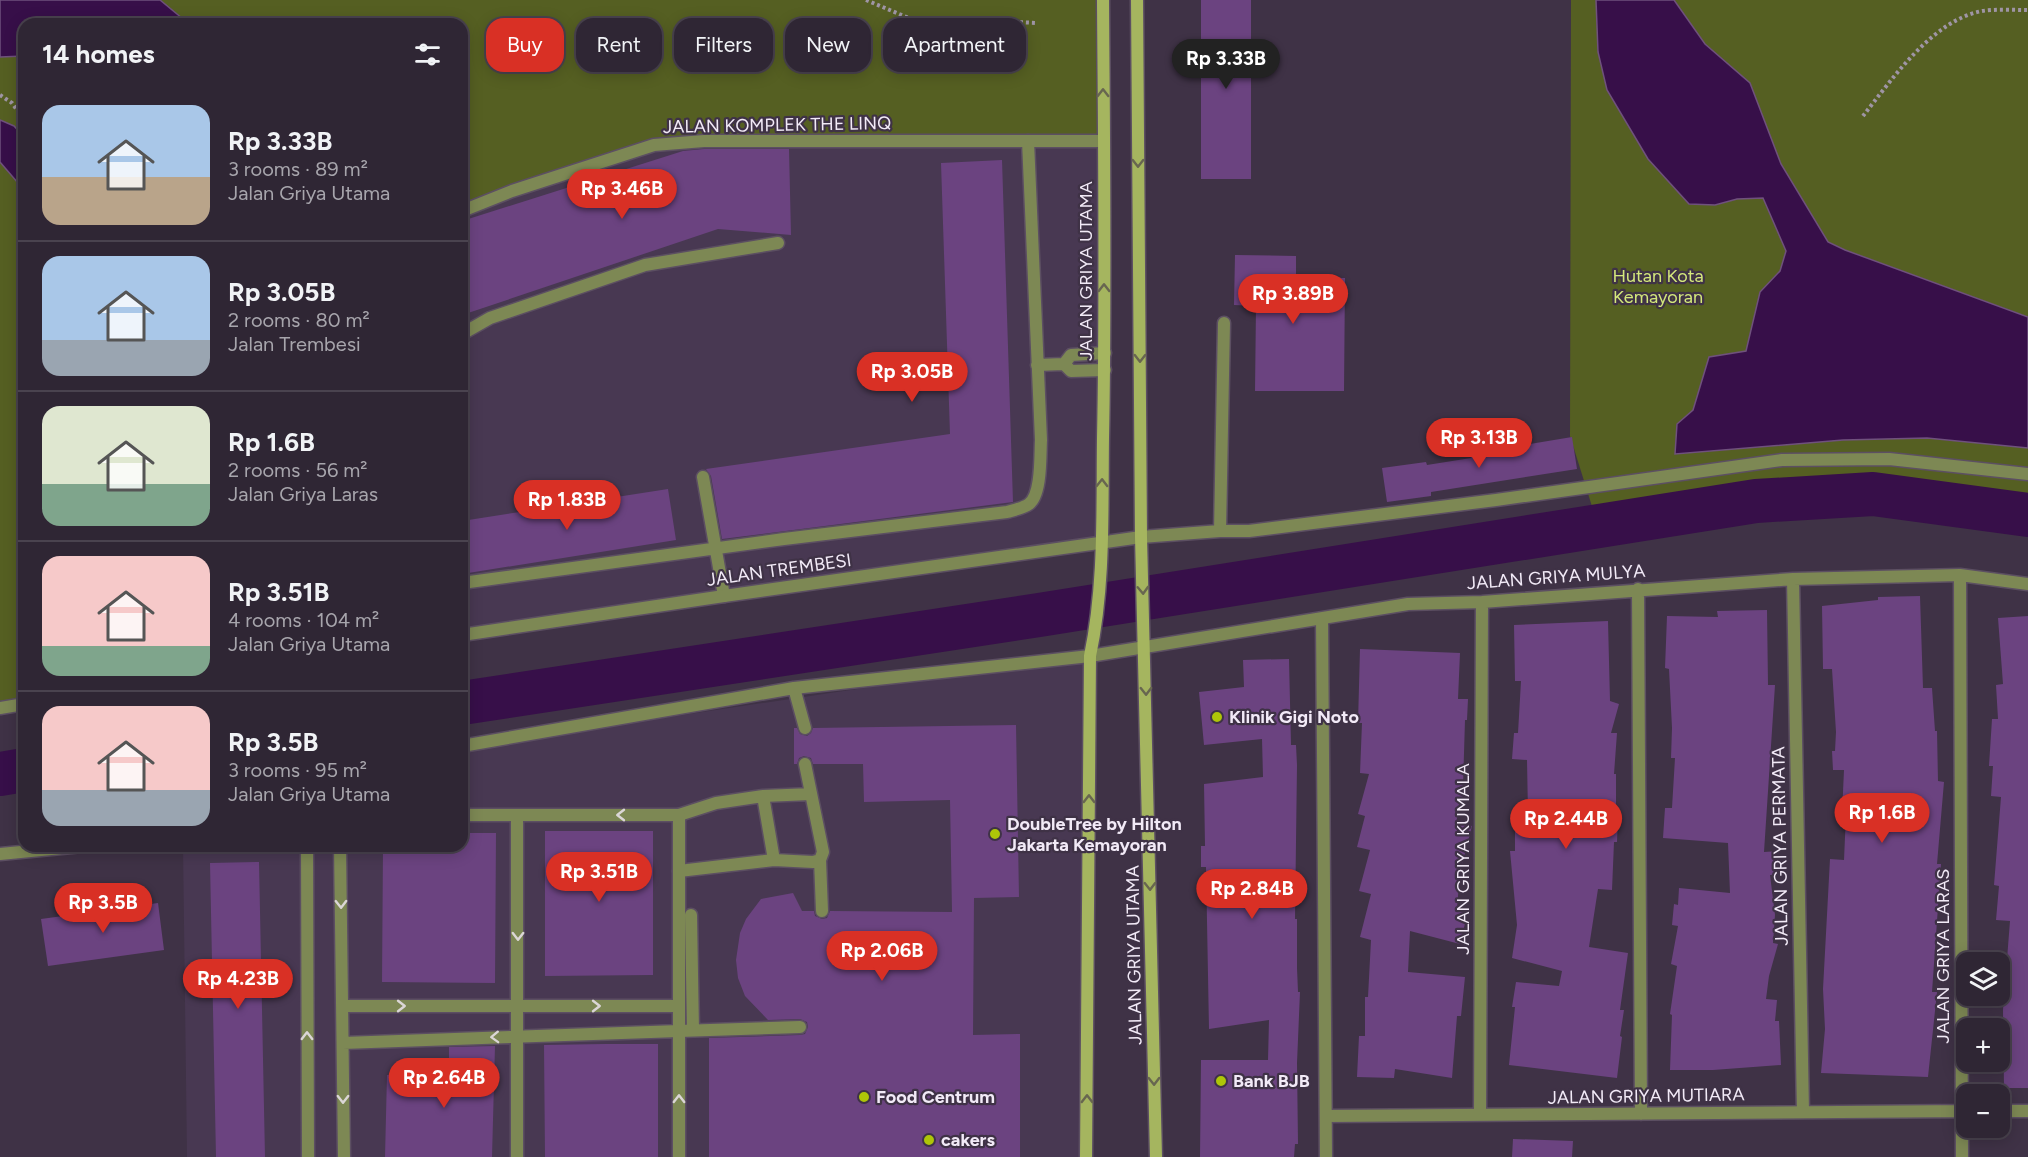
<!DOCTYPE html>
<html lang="en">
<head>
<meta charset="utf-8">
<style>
	body { margin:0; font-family:Figtree,sans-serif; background:#372e3c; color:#f1f3f6; height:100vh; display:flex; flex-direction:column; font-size:22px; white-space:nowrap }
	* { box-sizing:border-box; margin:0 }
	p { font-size:20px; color:#a7a5ac }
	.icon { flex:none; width:33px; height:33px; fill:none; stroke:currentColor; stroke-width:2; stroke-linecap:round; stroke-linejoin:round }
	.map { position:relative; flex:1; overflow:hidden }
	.drawer { position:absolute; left:18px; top:18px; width:450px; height:834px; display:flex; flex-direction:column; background:#2f2634; border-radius:18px; box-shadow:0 3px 15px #0003,0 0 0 2px #4a434f }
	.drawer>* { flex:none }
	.hud { position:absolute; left:486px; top:18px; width:570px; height:54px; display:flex; gap:12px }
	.fabs { position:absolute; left:1956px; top:952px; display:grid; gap:12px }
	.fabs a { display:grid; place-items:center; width:54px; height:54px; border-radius:12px; background:#2f2634; box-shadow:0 3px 15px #0003,0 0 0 2px #4a434f; font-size:30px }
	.price { position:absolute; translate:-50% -51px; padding:0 14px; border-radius:21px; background:#d93025; color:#fff; font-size:20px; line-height:39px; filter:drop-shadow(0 2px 3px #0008) }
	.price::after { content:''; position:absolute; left:50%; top:36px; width:18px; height:14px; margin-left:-9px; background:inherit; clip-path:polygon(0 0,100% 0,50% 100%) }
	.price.on { background:#222; color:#fff }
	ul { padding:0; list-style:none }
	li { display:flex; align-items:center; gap:18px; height:150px; padding:0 24px }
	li+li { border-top:2px solid #4a434f }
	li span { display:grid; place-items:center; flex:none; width:168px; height:120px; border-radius:18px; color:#555 }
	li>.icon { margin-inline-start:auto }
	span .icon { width:72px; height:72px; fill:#fffc; stroke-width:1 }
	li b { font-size:26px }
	h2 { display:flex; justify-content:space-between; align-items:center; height:72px; padding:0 24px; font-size:26px }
	.pill { padding:0 21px; border-radius:18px; background:#2f2634; box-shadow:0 3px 15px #0003,0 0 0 2px #4a434f; font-size:21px; line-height:54px }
	.pill.on { background:#d93025; color:#fff }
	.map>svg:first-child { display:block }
	.built { fill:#483852 }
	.green { fill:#555f22 }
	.water { fill:#370f49; stroke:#6f517d; stroke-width:1.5 }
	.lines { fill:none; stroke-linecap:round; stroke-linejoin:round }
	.river { stroke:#370f49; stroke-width:44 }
	.building { fill:#6b4380 }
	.service-casing { stroke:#5c4f62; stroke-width:15 }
	.minor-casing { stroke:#5c4f62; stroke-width:15 }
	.tertiary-casing { stroke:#5c4f62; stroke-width:15 }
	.secondary-casing { stroke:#5c4f62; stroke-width:15 }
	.path { stroke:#9f95a5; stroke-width:4; stroke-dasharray:3 3; stroke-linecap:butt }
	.service { stroke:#7d8854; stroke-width:12 }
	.minor { stroke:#7d8854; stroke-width:12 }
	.tertiary { stroke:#7d8854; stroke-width:12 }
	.secondary { stroke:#a5b55f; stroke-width:12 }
	.oneway { stroke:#686650 }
	.oneway2 { stroke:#dbd6d6 }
	.poi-dot { fill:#aec508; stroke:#3f3246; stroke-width:2 }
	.labels { text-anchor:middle; stroke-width:4.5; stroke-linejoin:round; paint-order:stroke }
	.street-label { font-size:18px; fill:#f2eaf7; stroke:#3f3246 }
	.park-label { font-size:18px; fill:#d4e87b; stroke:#3f3246 }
	.poi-label { font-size:18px; font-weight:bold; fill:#f2eaf7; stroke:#3f3246; text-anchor:start }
</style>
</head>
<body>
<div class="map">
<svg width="2028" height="1157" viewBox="0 0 2028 1157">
	<rect width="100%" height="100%" fill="#3f3246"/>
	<path class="built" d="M1103 141 1101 542 462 638V212L654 145Z
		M1090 656 1086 1157H187L183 846H462V748L1037 662Z"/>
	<path class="green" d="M0 0H1103V141L654 145 462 212V24H24V704L0 708Z
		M1571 0H1596L1598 52 1715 205 1737 199 1763 197 1787 251 1780 271 1760 292 1746 351 1709 357 1693 410 1677 424 1843 440 1927 438 2028 448V502L1890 483 1795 488 1595 516 1570 436Z
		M1674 0H2028V317L1845 250 1828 242 1781 164 1750 83 1705 44Z"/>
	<path class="water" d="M0 0H160L189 24H24V56L0 57Z
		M1596 0H1674L1705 44 1750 83 1781 164 1828 242 1845 250 2028 317V448L1927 438 1843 440 1675 454 1677 424 1693 410 1709 357 1746 351 1760 292 1780 271 1786 251 1763 198 1737 199 1715 205 1689 204 1648 159 1607 90 1598 52Z
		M0 120 14 126 24 137V190L0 162Z"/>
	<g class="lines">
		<path class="river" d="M462 703 1039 615 1756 501 1873 494 2028 515
			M0 774 24 770"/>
	</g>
	<path class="building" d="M1201 0H1251V179H1201Z
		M704 149H789L791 235 718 229 462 315V221L683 151Z
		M1002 160 1013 502 722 539 711 476 706 469 950 434 941 163Z
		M1235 255 1296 256V277L1345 278 1344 391H1255L1256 306 1234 305Z
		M1572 437 1577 469 1431 492V496L1387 502 1382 468 1426 462 1427 465 1471 458 1470 454Z
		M668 489 676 540 462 574V521Z
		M1920 596 1923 688H1932L1935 731H1937L1938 781 1944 782 1937 864H1941L1932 992H1937L1928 1077 1821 1073 1825 1029 1823 989 1830 859 1844 860 1846 814H1842L1844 770H1833L1832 751H1835L1836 732 1832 669H1823L1822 606 1878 600V597Z
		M1767 610 1768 685H1775L1764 852 1779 851 1780 875H1770L1775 915 1773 943 1778 944 1769 976 1766 999 1777 1000 1775 1021H1779L1781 1065 1713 1070H1670L1672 1015 1670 1014 1677 966 1671 964 1678 926 1672 925 1674 904 1678 905 1679 888 1730 893 1728 843 1663 838 1665 808H1672L1675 758H1671L1672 728 1669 669 1665 668 1667 616 1718 617 1717 611Z
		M2028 616V1088H2004L2003 1010 2010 921 1996 920 1999 886 1994 885 2001 797 1991 796 1993 766H1989L1992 719H1998L1996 685 2003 684 1998 618Z
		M1608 621 1610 701 1619 704 1611 733H1617L1614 774H1616V817H1618L1617 842H1614L1612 890 1598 889 1589 947 1628 953 1620 1010H1624L1620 1036 1622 1037 1617 1078 1509 1065 1515 1007H1512L1516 982 1559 986 1562 971 1512 958 1517 925 1510 851H1515V814H1528L1527 760 1512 759 1514 733H1518L1521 681H1515L1514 625Z
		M1360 649 1460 653 1458 699H1468L1467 720H1465L1463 787 1465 788 1456 822 1472 826 1460 872 1457 908 1468 911 1460 944 1410 931 1408 972 1465 977 1461 1016H1457L1452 1078 1395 1069 1394 1078 1357 1077 1359 1036H1365V997H1368L1371 940 1360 937 1371 894 1359 891 1370 850 1357 847 1365 816 1358 814 1369 774 1360 773 1362 723H1358Z
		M1289 659 1291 745H1296L1297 765 1295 919H1297V968L1298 992H1300L1297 1063 1298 1144H1295L1294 1157H1200L1201 1060H1268L1269 1020 1209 1029 1206 867H1201V846H1205L1204 784 1263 777 1262 739 1204 745 1199 692 1244 687 1243 660Z
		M1016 725 1019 897 974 898 973 1035 1020 1034V1157H709V1038L800 1035 805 1034 808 1027 807 1022 800 1019 768 1020 745 996 738 978 736 960 740 933 746 919 761 899 793 893 802 911H814L815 916 822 919 827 918 830 911 952 912 950 800 864 802 863 764H813L811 758 804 756 799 758 797 764H794V728H797L800 734 807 736 811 733 813 728Z
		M545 831H653V975L545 976Z
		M462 833H496L495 983 382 982 383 846H462Z
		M259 862 265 1157H216L210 863Z
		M158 903 164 950 48 966 41 919Z
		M605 1044H658V1157H545L544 1045Z
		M495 1046 492 1157H385L387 1075 449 1076V1047Z
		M1513 1139 1573 1141 1572 1157H1512Z"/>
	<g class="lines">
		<g class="service-casing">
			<path id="service" d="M1064 364 1071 355 1105 353
				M1037 365 1064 364 1071 371 1105 370
				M703 477 724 596
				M1220 531 1224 323
				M1141 537 1220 531H1249L1496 500 1782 460 1889 459 2028 474
				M462 583 784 539 1007 512C1014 510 1024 508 1029 504 1042 494 1040 455 1041 440L1028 141
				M794 688 805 728
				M462 746 794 688 1090 656
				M763 796 774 860
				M679 815 716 803 763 796 811 794
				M0 854 82 846
				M820 860 822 911
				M679 871 774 860 813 862 820 860 823 852 805 764
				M691 915 693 1030
				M679 1031 800 1027"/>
		</g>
		<g class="minor-casing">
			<path id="minor" d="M462 211 512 191 654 145 704 141H1103
				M462 334 490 318 645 265 778 243
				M1960 575 1962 1157
				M1793 579 1803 1112
				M1638 589 1641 1114
				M1322 618 1326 1157
				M1090 656 1408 604 1482 602 1793 579 1960 575 2028 584
				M462 815H679V1157
				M517 815V1157
				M307 846 308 1157
				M340 846 344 1157
				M342 1006H679
				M343 1043 679 1031
				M2000 1111H2028
				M1480 1115 1482 602
				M1326 1116 1966 1111"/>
		</g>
		<g class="tertiary-casing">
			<path id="tertiary" d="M462 635 724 596 1141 537
				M0 708 24 704"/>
		</g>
		<g class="secondary-casing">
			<path id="secondary" d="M1137 0 1141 537 1156 1157
				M1086 1157 1090 656C1105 585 1102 510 1103 438 1106 292 1104 146 1103 0"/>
		</g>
		<path class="path" d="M866 0 923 24 963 34H981L1016 22 1037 23
			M0 95 12 103 24 120
			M1863 116C1892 79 1933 20 1982 11 1996 9 2013 10 2028 10"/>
		<use href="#service" class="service"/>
		<use href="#minor" class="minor"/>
		<use href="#tertiary" class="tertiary"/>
		<use href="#secondary" class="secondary"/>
	</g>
	<defs><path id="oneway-chevron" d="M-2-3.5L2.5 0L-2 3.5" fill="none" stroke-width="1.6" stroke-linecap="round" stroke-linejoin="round" transform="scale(1.5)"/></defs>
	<g class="oneway">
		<use href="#oneway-chevron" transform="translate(1103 93) rotate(-90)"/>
		<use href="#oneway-chevron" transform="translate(1138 163) rotate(90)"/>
		<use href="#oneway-chevron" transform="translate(1104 288) rotate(-90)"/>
		<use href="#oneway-chevron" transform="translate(1140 358) rotate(90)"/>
		<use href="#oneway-chevron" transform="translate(1102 483) rotate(-89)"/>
		<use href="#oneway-chevron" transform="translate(1143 590) rotate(88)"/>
		<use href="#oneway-chevron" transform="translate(1146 691) rotate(89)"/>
		<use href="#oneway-chevron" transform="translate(1089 799) rotate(-90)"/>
		<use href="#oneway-chevron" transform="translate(1150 886) rotate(89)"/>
		<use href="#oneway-chevron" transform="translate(1154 1081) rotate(89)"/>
		<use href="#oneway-chevron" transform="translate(1087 1099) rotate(-90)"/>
	</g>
	<g class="oneway2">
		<use href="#oneway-chevron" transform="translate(621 815) rotate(-180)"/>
		<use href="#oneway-chevron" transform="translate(341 904) rotate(89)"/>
		<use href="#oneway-chevron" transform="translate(518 936) rotate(90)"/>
		<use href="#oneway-chevron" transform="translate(401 1006)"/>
		<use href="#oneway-chevron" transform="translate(596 1006)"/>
		<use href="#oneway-chevron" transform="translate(307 1036) rotate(-90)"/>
		<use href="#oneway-chevron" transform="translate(495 1037) rotate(178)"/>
		<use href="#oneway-chevron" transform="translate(343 1099) rotate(90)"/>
		<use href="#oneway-chevron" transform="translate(679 1099) rotate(-90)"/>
	</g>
	<g class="poi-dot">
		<circle cx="1217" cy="717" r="6"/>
		<circle cx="995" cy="834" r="6"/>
		<circle cx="1221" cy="1081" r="6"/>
		<circle cx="864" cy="1097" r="6"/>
		<circle cx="929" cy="1140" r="6"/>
	</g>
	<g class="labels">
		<g class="street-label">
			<text transform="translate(777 125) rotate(-1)" y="6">JALAN KOMPLEK THE LINQ</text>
			<text transform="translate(1086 271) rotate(-90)" y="6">JALAN GRIYA UTAMA</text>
			<text transform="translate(779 570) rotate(-8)" y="6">JALAN TREMBESI</text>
			<text transform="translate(1556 577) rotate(-4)" y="6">JALAN GRIYA MULYA</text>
			<text transform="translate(1780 846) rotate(-91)" y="6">JALAN GRIYA PERMATA</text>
			<text transform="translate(1463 859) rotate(-90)" y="6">JALAN GRIYA KUMALA</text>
			<text transform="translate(1134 955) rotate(-91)" y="6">JALAN GRIYA UTAMA</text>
			<text transform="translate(1943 956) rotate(-90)" y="6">JALAN GRIYA LARAS</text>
			<text transform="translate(1646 1096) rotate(-1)" y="6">JALAN GRIYA MUTIARA</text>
		</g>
		<g class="park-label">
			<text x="1658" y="282">Hutan Kota<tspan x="1658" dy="21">Kemayoran</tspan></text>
		</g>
		<g class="poi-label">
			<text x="1229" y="723">Klinik Gigi Noto</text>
			<text x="1007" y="830">DoubleTree by Hilton<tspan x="1007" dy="21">Jakarta Kemayoran</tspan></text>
			<text x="1233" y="1087">Bank BJB</text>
			<text x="876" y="1103">Food Centrum</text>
			<text x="941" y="1146">cakers</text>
		</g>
	</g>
</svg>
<div class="fabs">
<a><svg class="icon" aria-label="layers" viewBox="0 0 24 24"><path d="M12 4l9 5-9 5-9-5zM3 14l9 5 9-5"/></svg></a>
<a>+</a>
<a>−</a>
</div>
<b class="price on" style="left:1226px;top:90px">Rp 3.33B</b>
<b class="price" style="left:622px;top:220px">Rp 3.46B</b>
<b class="price" style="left:1293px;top:325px">Rp 3.89B</b>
<b class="price" style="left:912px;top:403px">Rp 3.05B</b>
<b class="price" style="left:1479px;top:469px">Rp 3.13B</b>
<b class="price" style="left:567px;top:531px">Rp 1.83B</b>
<b class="price" style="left:1882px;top:844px">Rp 1.6B</b>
<b class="price" style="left:1566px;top:850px">Rp 2.44B</b>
<b class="price" style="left:599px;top:903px">Rp 3.51B</b>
<b class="price" style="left:1252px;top:920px">Rp 2.84B</b>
<b class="price" style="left:103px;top:934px">Rp 3.5B</b>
<b class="price" style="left:882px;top:982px">Rp 2.06B</b>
<b class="price" style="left:238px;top:1010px">Rp 4.23B</b>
<b class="price" style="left:444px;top:1109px">Rp 2.64B</b>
<div class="hud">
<a class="pill on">Buy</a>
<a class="pill">Rent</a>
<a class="pill">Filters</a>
<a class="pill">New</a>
<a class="pill">Apartment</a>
</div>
<section class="drawer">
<h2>14 homes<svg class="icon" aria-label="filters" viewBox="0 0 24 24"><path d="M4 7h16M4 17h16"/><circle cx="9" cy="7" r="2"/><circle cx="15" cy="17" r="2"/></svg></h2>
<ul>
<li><span style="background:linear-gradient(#a9c7e8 60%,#b9a48a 0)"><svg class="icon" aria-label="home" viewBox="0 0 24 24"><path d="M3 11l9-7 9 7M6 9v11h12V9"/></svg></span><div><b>Rp 3.33B</b><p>3 rooms · 89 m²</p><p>Jalan Griya Utama</p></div></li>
<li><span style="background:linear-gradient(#a9c7e8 70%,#9aa5b1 0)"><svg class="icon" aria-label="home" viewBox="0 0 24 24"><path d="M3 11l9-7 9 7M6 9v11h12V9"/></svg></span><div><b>Rp 3.05B</b><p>2 rooms · 80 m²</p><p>Jalan Trembesi</p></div></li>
<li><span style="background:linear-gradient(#dfe7d0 65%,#7fa58c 0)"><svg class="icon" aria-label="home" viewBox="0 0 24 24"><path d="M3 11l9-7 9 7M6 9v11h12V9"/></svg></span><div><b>Rp 1.6B</b><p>2 rooms · 56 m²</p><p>Jalan Griya Laras</p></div></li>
<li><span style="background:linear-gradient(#f6c9c9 75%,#7fa58c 0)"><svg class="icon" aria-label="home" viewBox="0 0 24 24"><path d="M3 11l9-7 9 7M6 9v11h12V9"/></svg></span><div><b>Rp 3.51B</b><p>4 rooms · 104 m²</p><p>Jalan Griya Utama</p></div></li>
<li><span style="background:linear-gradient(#f6c9c9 70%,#9aa5b1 0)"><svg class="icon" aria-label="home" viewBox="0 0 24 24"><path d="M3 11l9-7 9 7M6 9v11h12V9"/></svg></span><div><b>Rp 3.5B</b><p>3 rooms · 95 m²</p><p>Jalan Griya Utama</p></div></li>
</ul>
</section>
</div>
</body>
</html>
